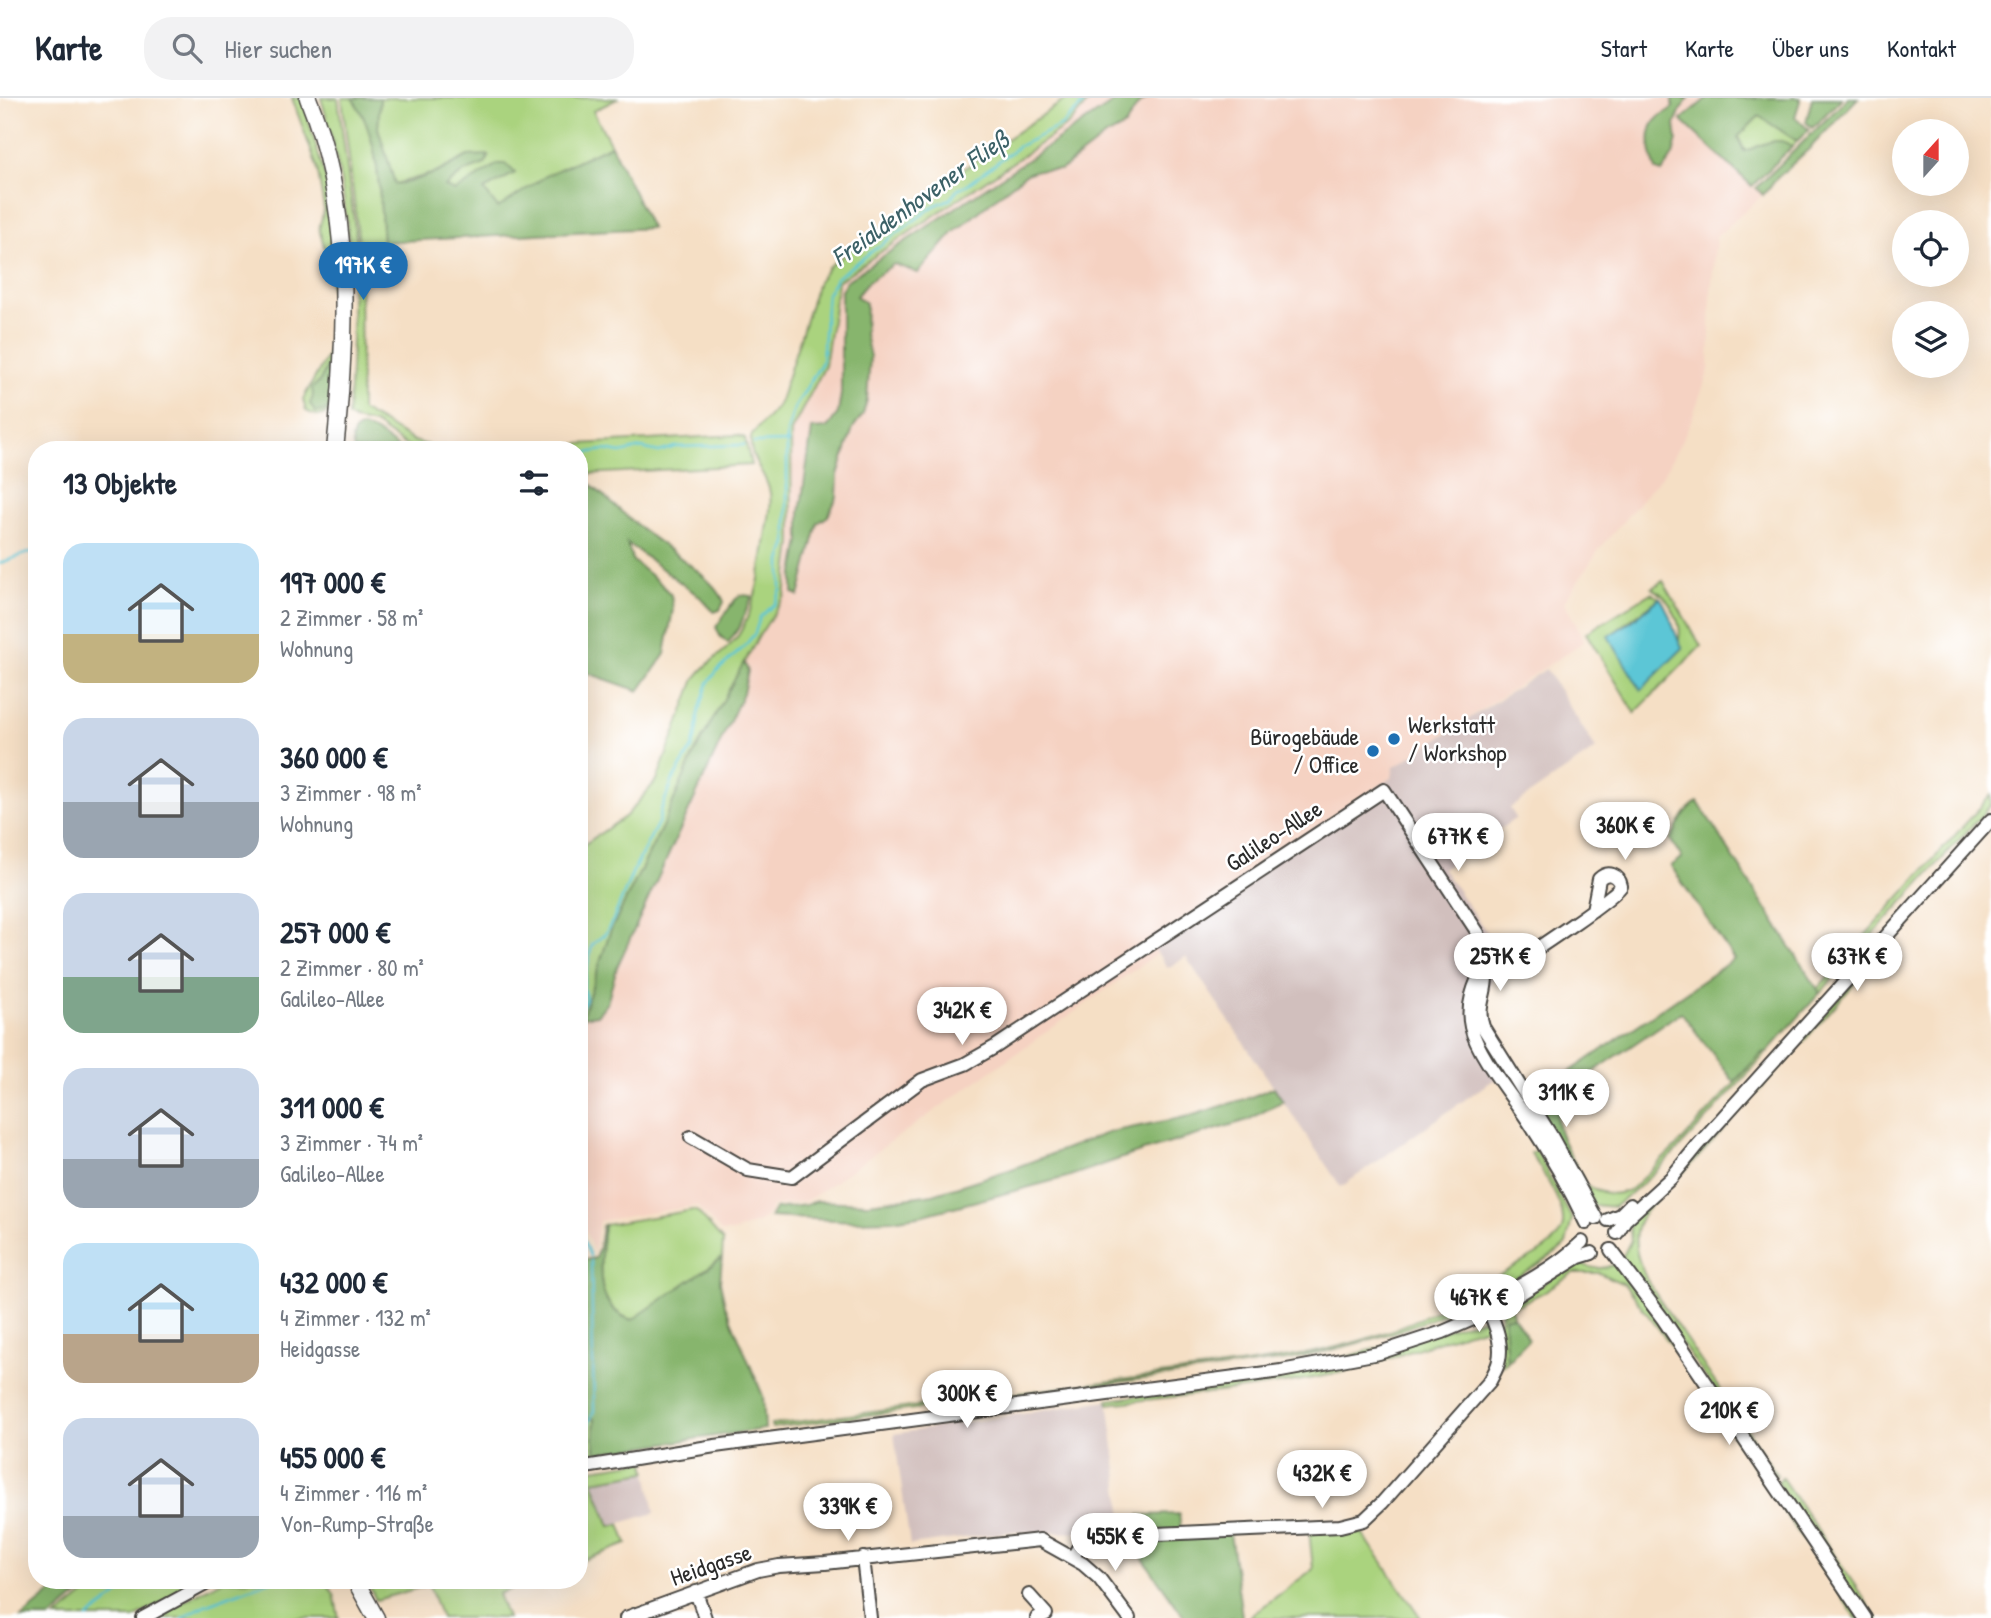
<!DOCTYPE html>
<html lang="de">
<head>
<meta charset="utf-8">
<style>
	body { margin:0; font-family:"Patrick Hand",sans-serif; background:#f2f2f3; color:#1f2937; height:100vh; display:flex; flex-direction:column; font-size:26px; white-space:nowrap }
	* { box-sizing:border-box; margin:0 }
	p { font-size:23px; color:#747a83 }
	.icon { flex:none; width:38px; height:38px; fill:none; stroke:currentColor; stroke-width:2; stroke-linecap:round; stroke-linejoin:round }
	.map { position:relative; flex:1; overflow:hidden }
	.sheet { position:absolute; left:28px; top:343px; width:560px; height:1148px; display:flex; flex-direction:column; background:#fff; border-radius:28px; box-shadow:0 7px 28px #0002 }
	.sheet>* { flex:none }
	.needle { width:46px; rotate:21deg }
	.controls { position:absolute; left:1892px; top:21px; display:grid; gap:14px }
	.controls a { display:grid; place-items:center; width:77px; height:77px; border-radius:50%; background:#fff; box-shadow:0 7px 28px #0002; font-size:35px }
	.price { position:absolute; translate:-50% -60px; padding:0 16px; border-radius:24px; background:#fff; color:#222; font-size:23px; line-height:46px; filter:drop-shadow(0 2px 4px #0008) }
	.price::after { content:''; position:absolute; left:50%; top:42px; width:21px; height:16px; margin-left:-10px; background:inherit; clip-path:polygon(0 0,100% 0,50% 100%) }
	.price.active { background:#1f6fb2; color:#fff }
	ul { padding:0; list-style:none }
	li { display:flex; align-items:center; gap:21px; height:175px; padding:0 35px }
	li span { display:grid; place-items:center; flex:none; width:196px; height:140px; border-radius:21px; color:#555 }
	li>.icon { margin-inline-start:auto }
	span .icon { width:84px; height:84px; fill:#fffc; stroke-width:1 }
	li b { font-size:30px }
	h2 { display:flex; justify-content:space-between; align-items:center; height:84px; padding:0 35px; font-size:30px }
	header { display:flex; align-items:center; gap:42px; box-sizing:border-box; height:98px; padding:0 35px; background:#fff; border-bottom:2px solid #e0e1e3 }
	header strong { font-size:33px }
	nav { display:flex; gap:38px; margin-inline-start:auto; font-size:24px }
	.search { width:490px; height:63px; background:#f2f2f3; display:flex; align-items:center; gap:18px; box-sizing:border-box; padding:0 24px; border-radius:28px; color:#747a83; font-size:26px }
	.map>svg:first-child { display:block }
	.built { fill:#f5d2c2 }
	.industrial { fill:#d1bfbd }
	.green { fill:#aad37e; stroke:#6a7f54; stroke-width:2 }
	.forest { fill:#87b56d; stroke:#59704c; stroke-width:2 }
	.water { fill:#5bc6d6; stroke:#437880; stroke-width:2 }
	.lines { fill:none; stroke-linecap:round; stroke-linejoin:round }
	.stream { stroke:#5bc6d6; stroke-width:2.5 }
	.minor-casing { stroke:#494642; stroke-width:16 }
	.major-casing { stroke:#494642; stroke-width:19 }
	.minor { stroke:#fff; stroke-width:12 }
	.major { stroke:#fff; stroke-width:16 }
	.poi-dot { fill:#1f6fb2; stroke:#fff; stroke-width:2.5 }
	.labels { text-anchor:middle; stroke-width:5; stroke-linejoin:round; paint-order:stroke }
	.poi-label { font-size:24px; fill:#2b2b2b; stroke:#fff; text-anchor:start }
	.street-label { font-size:24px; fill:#2b2b2b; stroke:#fff }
	.water-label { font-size:26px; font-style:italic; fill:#3c6167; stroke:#fff }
</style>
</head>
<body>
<header>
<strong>Karte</strong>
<div class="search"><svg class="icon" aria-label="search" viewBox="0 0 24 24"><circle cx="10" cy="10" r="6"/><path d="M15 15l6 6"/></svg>Hier suchen</div>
<nav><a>Start</a><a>Karte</a><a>Über uns</a><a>Kontakt</a></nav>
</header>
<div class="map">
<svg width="1991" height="1520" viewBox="0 0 1991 1520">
	<rect width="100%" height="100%" fill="#fff"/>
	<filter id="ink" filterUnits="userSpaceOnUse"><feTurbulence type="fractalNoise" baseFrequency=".0143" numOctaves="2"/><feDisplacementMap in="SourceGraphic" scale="14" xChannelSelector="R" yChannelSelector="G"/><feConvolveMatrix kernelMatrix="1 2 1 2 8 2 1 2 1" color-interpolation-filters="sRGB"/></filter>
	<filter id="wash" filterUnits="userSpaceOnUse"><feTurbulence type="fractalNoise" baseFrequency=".00686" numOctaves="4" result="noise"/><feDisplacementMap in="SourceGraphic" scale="28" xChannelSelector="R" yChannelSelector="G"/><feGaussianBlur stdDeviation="1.57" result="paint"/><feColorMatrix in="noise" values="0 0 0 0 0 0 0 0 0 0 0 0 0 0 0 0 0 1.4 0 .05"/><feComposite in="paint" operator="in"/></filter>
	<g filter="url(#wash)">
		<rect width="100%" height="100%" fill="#f5dfc5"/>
		<path class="built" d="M1092 0H1707L1681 23 1763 97 1716 139 1711 193 1709 272 1689 328 1665 374 1598 453 1564 504 1585 543 1394 669 1392 679 1341 713 1154 850 1158 855 814 1098 805 1103 773 1108 762 1123 733 1134H721L698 1109 694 1108 599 1123 594 1154 584 1129 579 1124V928L694 656 759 538 785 498 792 446 791 333 825 268 838 183 1069 26Z"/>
		<path class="industrial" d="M1546 571 1596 651 1510 710 1516 720 1443 771 1490 839 1492 880 1482 915 1512 972 1487 986 1341 1089 1186 859 1168 870 1153 849 1392 679 1394 669Z
			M1108 1302 1125 1435 1009 1434 910 1447 894 1336Z
			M647 1374 655 1415 610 1428 593 1383Z"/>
		<path class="green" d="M292 0H301L304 7 328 89 338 188 332 312C323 320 315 318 306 313L303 301 327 258 333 222 329 166 319 131 324 111 317 69Z
			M321 0H338L357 148H360L361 312 414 343 431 348 459 349H411L403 346 374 326 354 322 348 318C357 205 354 110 321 0Z
			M342 0H352C381 39 379 97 383 144L359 145Z
			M380 0H619L593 13 611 47 549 76 497 111 484 92 498 67 455 93 444 89 464 74 476 58H468L438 74 395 86 378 30Z
			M1068 0H1092L1069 26 838 183 825 268 791 333 792 446 785 498 759 538 694 656 579 928V750L626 718 657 682 695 581C708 561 732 552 742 531 758 500 762 466 767 432 769 420 772 407 770 395 767 375 748 362 751 340 752 331 774 318 780 303L818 184 829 168 844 157 996 48Z
			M1759 18 1797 43 1792 49C1780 36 1759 49 1745 53L1738 39Z
			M738 337 745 340 751 367 586 376 579 372V352H469Z
			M1663 483 1701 548 1635 615 1586 535 1651 495 1660 500 1609 538 1641 591 1683 550 1678 544C1685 527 1668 497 1652 490Z
			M1991 697V707L1820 895 1817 891Z
			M1883 851 1889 852 1896 861 1888 854H1882C1822 923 1762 991 1700 1057 1686 1073 1646 1107 1639 1124 1630 1145 1640 1168 1649 1186L1777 1377 1775 1378 1622 1160 1631 1142 1629 1123Z
			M1767 954C1718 1008 1672 1064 1614 1109L1593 1107 1587 1087C1602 1096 1614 1099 1631 1091L1684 1041 1762 955Z
			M1536 1052 1572 1121 1566 1146C1556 1157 1540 1165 1527 1173 1454 1219 1372 1245 1288 1262L772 1330 771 1327C895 1312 1019 1296 1143 1279 1222 1269 1305 1262 1381 1236 1426 1221 1468 1196 1508 1172 1525 1162 1555 1150 1562 1131 1569 1111 1541 1073 1531 1055Z
			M693 1112 698 1114 723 1143 722 1160 633 1222C590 1209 601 1162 604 1127Z
			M1578 1163C1590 1172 1604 1172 1617 1165L1629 1179 1862 1520H1856L1675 1252 1624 1186 1599 1175H1573L1542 1195 1511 1210 1513 1218 1504 1220 1507 1264 1502 1268 1499 1226 1502 1213Z
			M1482 1221 1492 1228C1442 1238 1394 1263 1343 1274 1267 1291 1187 1297 1109 1306L1108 1302 1270 1280Z
			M585 1320H595L594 1342 596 1355 579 1357V1323Z
			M645 1363 647 1374 593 1383 610 1428 620 1426 627 1446 579 1464V1373Z
			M1782 1380 1877 1520H1869L1777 1384Z
			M1358 1429 1421 1520H1248L1313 1471 1309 1432Z
			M103 1482H202L134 1520H56Z
			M223 1482H332L325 1484 334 1496 339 1520H152Z
			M366 1482H533L498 1496 507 1520H441L429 1487 376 1502Z"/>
		<path class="forest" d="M352 0H380L378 30 395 86 409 84 438 74 468 58 489 57 485 66 464 74 445 89 455 93 498 66H506L515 75 484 92 498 110 549 76 611 47 651 130 383 144C379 97 381 38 352 0Z
			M1120 0H1147L1137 8 1125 28 1104 39 1061 72H1038L1026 76 1009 89 953 135 918 175 894 166 868 184 856 198 866 205 865 236 870 259 867 302 863 316 853 330 838 377 837 399 828 418 818 425 799 498 793 495V480L800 442V415L812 331 827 330 838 315 841 296V193L846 183Z
			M1673 0H1689L1681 11 1675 27 1677 42 1673 57 1662 74 1656 72C1650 56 1644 31 1659 19 1664 15 1668 14 1673 9Z
			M1707 0H1801L1795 19 1809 32 1797 43 1759 18 1738 39 1744 53C1759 49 1780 35 1792 49L1752 88 1681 22Z
			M1812 0H1842L1812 30 1806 24Z
			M1848 0H1858L1810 50 1776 81 1763 97 1756 90Z
			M330 267 334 269 330 308 326 313 315 314 310 306 313 298 312 290 319 284 327 268Z
			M362 329 376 334 401 352H354C351 342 351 332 362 329Z
			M579 376C601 395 622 415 644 433 665 450 716 481 724 504L720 512 714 514 700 499 627 445 633 463 660 485 671 497 673 511 665 556 639 593 579 572Z
			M741 497 752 498 740 528 728 545 720 538 716 529 735 502Z
			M744 564 748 573 743 595 617 869 607 905 597 917 582 919 610 834 662 729 694 656Z
			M1698 704 1820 895 1767 954 1762 955 1734 984 1681 914 1568 991C1537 1025 1580 1063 1590 1098L1535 1008 1550 998 1548 991 1555 984 1734 861 1671 768 1682 760 1670 741C1679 729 1683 711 1698 704Z
			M1274 989 1283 1003 1248 1022 1140 1054 1067 1079 924 1117 892 1122 855 1123 770 1119 775 1111 806 1107 816 1103 869 1105 933 1096 1009 1072 1110 1034 1190 1018 1251 999Z
			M604 1127C601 1162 590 1209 632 1222L722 1160 720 1184 725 1207 763 1298 765 1331 596 1355 594 1342 595 1321 585 1320 579 1323V1163L595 1160 599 1150 602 1128Z
			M1513 1218 1529 1241 1507 1264 1504 1219Z
			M1179 1416 1181 1432 1140 1434V1417Z
			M1230 1435 1242 1518 1239 1520H1185L1129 1441Z
			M67 1482H97L51 1520H21Z"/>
		<path class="water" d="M1660 500C1672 514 1672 535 1683 550L1641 592 1608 538 1632 523Z"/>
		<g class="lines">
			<path class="stream" d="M754 345 788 344
				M579 356 605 352 621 355 641 350 659 354 675 349 744 347
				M0 465 37 452
				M579 912 586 901 583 889 592 847 605 836 613 822 634 771 659 723 661 712 673 682 692 650 697 634 698 616 708 585 717 573 744 549 755 535 760 519 775 506 781 492V463L787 445V334L794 311 822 264 827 196 837 179 934 108 950 101 958 91 968 86 1019 48 1062 27 1089 0
				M579 1132 590 1158
				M579 1334 588 1327 594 1313 591 1163
				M88 1520 126 1490 146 1482
				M182 1520 205 1507 272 1482"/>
		</g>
	</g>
	<g filter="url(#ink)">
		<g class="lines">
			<g class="minor-casing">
				<path id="minor" d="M1486 867C1494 867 1505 868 1513 865 1526 859 1618 797 1621 788 1619 777 1608 772 1599 781L1593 812
					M1485 868C1474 885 1466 908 1471 929 1477 956 1511 997 1527 1021 1549 1054 1569 1089 1586 1125
					M691 1039 748 1072 792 1079 922 982 965 966 995 949 1384 692 1478 835C1483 850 1487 864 1486 879 1486 898 1476 909 1483 929L1550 1036 1596 1120
					M1608 1122 1620 1117 1630 1107
					M1617 1135 1625 1122 1671 1080 1698 1047 1991 722
					M1611 1152 1663 1221 1865 1520
					M1479 1209C1514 1191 1553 1172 1582 1144
					M579 1370 715 1348 1281 1273 1379 1255 1443 1234 1494 1212 1579 1159 1592 1155
					M1073 1459 1081 1445 1089 1439 1340 1428 1364 1422 1382 1405 1490 1283C1493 1277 1498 1269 1499 1262 1503 1243 1494 1222 1485 1206
					M863 1460 870 1520
					M696 1494 705 1520
					M1029 1497 1046 1516 1037 1520
					M143 1520 213 1482
					M626 1520 758 1472 779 1468 825 1465 1040 1442 1083 1466 1099 1480 1129 1520"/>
			</g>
			<g class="major-casing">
				<path id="major" d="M308 0C353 111 347 235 335 352
					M355 1482 376 1520"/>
			</g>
			<use href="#minor" class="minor"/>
			<use href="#major" class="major"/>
		</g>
	</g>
	<g class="poi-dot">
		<circle cx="1394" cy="641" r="7"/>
		<circle cx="1373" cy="653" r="7"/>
	</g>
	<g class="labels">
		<g class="poi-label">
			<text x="1408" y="635">Werkstatt<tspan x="1408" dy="28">/ Workshop</tspan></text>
			<text x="1359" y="647" text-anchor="end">Bürogebäude<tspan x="1359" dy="28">/ Office</tspan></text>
		</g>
		<g class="street-label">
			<text transform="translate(1274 738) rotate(-33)" y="8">Galileo-Allee</text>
			<text transform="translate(711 1467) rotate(-19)" y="8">Heidgasse</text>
		</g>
		<g class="water-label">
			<text transform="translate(920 100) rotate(-36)" y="9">Freialdenhovener Fließ</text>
		</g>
	</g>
</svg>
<div class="controls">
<a><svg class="needle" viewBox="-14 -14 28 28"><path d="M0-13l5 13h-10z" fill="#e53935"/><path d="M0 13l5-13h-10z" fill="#747a83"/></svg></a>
<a><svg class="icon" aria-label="locate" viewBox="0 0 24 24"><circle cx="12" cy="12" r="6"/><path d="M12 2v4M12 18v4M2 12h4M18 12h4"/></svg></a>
<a><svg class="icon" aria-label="layers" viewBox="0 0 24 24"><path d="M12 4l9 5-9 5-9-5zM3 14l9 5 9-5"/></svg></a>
</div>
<b class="price active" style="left:363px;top:204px">197K €</b>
<b class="price" style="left:1625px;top:764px">360K €</b>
<b class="price" style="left:1458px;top:775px">677K €</b>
<b class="price" style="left:1500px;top:895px">257K €</b>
<b class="price" style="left:1857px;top:895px">637K €</b>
<b class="price" style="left:962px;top:949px">342K €</b>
<b class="price" style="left:1566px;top:1031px">311K €</b>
<b class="price" style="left:1479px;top:1236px">467K €</b>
<b class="price" style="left:967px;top:1332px">300K €</b>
<b class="price" style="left:1729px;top:1349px">210K €</b>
<b class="price" style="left:1322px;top:1412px">432K €</b>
<b class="price" style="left:848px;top:1445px">339K €</b>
<b class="price" style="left:1115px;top:1475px">455K €</b>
<section class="sheet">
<h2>13 Objekte<svg class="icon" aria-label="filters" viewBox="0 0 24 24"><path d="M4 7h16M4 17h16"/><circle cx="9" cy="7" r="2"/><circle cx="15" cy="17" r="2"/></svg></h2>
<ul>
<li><span style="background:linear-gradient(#bfe0f5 65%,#c2b280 0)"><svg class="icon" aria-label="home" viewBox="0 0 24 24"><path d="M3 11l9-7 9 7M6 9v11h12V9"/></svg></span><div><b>197 000 €</b><p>2 Zimmer · 58 m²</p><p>Wohnung</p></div></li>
<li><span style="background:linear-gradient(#c9d6e8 60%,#9aa5b1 0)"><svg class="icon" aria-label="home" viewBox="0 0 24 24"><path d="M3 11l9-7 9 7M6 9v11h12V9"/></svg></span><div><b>360 000 €</b><p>3 Zimmer · 98 m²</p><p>Wohnung</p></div></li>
<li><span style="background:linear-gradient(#c9d6e8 60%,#7fa58c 0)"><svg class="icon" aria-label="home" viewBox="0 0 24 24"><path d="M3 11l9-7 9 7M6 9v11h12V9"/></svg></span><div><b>257 000 €</b><p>2 Zimmer · 80 m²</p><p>Galileo-Allee</p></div></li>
<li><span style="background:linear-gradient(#c9d6e8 65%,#9aa5b1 0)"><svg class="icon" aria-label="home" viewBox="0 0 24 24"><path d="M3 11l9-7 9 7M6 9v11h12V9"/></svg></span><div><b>311 000 €</b><p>3 Zimmer · 74 m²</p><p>Galileo-Allee</p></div></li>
<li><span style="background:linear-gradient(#bfe0f5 65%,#b9a48a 0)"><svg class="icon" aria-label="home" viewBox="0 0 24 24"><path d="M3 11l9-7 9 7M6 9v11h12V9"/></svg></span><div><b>432 000 €</b><p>4 Zimmer · 132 m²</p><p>Heidgasse</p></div></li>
<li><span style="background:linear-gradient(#c9d6e8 70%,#9aa5b1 0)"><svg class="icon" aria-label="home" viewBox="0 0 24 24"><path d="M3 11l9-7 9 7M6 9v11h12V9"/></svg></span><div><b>455 000 €</b><p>4 Zimmer · 116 m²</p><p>Von-Rump-Straße</p></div></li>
</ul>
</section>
</div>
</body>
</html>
